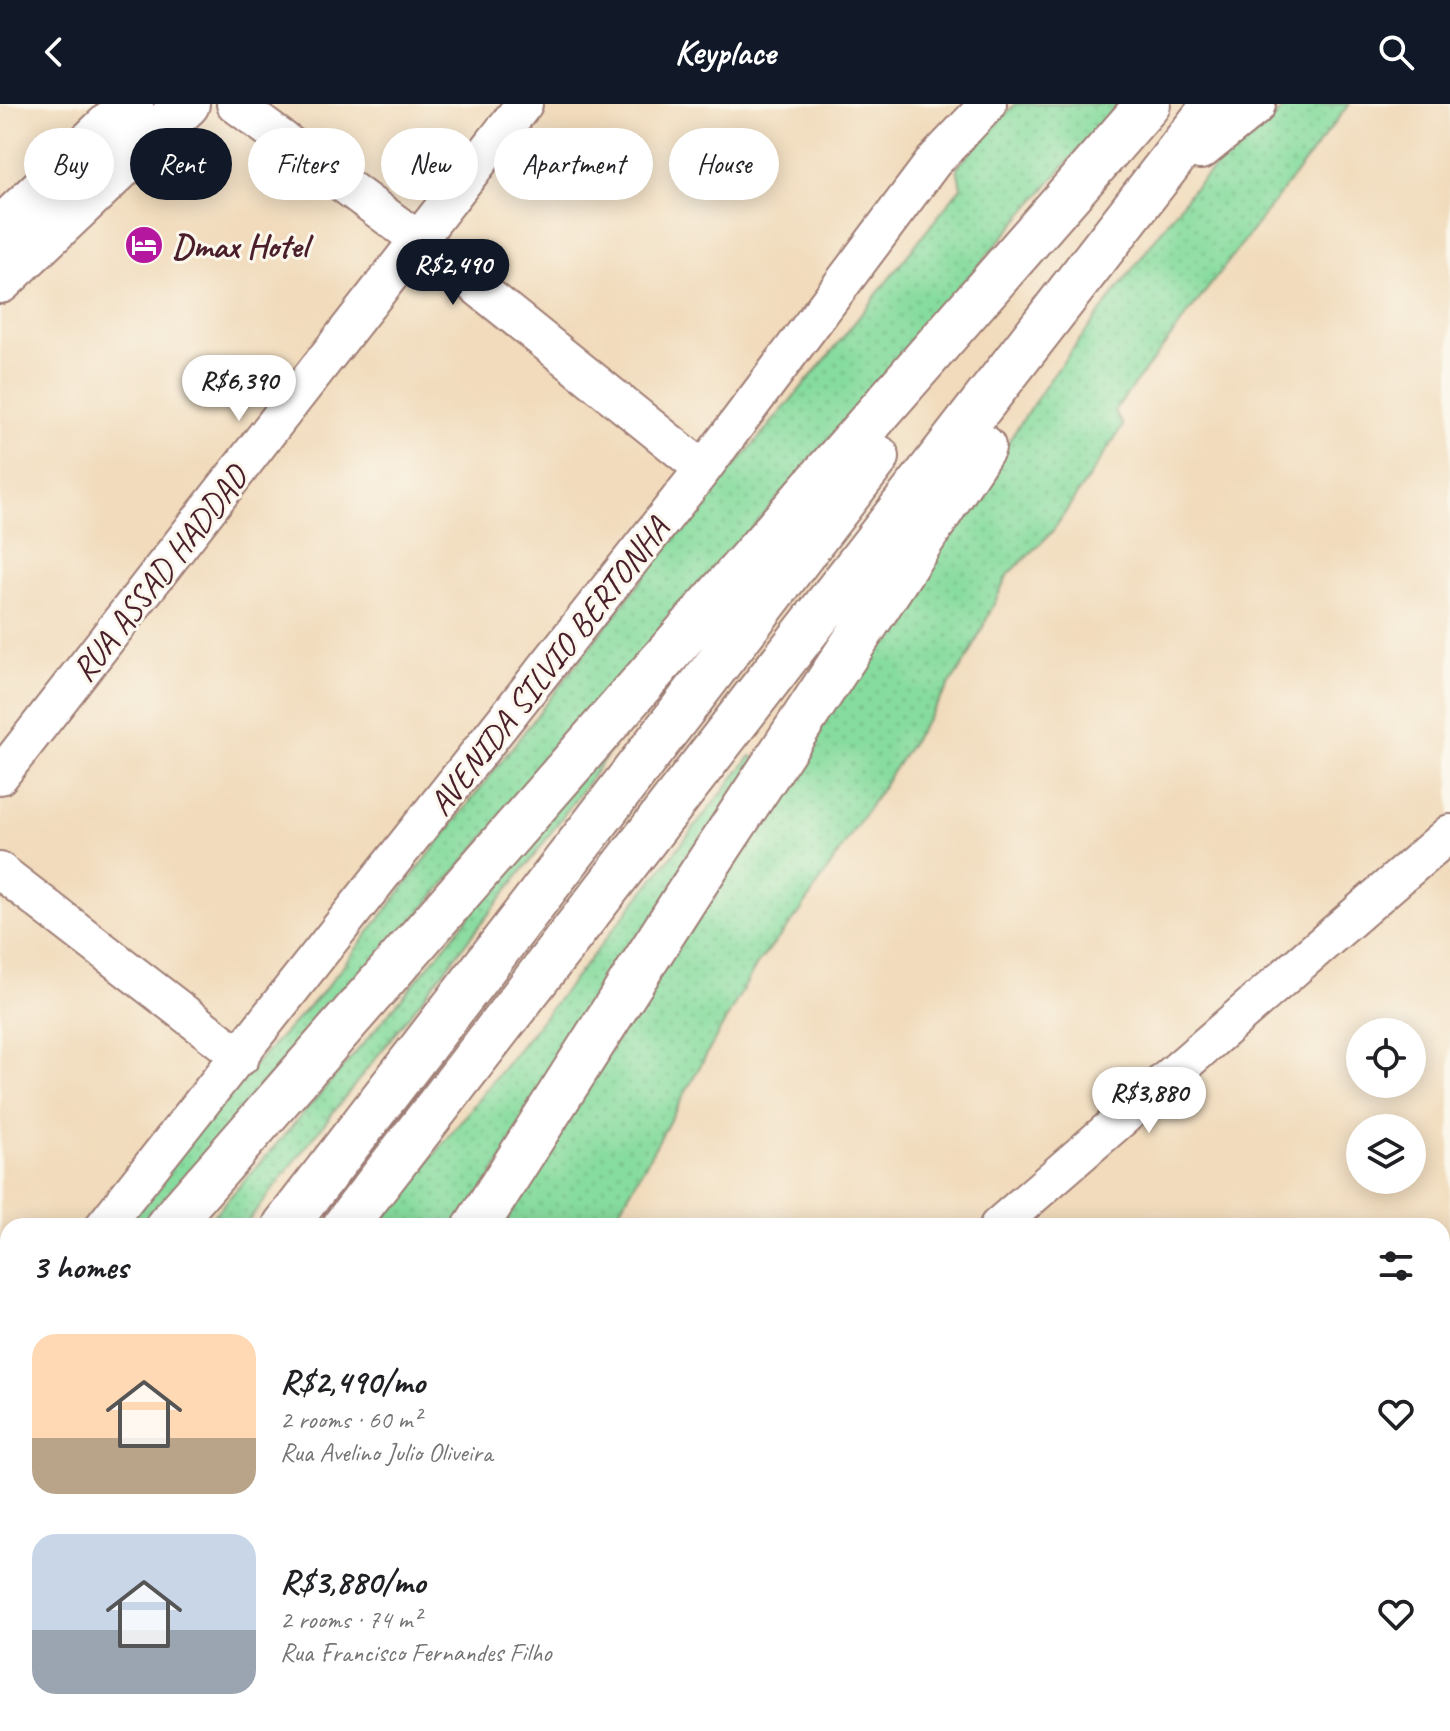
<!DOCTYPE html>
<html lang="en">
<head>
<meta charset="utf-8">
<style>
	body { margin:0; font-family:Caveat,sans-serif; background:#f2f2f2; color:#202124; height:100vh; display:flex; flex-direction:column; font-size:30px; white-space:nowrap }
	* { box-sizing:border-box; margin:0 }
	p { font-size:26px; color:#757577 }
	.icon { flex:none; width:44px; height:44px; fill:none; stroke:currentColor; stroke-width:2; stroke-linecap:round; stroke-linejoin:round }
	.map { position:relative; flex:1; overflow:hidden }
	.side { position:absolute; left:0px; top:1114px; width:1450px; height:514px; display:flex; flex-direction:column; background:#fff; border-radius:24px 24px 0 0; box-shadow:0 4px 20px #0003 }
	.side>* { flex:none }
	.guide { position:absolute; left:24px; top:24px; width:800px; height:72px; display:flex; gap:16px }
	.controls { position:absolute; left:1346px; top:914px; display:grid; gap:16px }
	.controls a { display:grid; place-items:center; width:80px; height:80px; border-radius:50%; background:#fff; box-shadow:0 4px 20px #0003; font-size:40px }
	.price { position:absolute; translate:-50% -68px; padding:0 18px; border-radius:28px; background:#fff; color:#222; font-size:26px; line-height:52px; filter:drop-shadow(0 2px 4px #0008) }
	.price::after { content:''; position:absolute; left:50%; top:48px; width:24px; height:18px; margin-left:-12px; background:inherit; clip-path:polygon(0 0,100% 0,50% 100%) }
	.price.current { background:#111827; color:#fff }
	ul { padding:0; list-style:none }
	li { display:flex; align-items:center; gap:24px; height:200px; padding:0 32px }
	li span { display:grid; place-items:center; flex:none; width:224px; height:160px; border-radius:24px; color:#555 }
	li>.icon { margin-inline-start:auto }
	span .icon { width:96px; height:96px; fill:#fffc; stroke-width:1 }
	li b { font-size:34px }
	h2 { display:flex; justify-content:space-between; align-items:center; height:96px; padding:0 32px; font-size:34px }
	.pill { padding:0 28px; border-radius:36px; background:#fff; box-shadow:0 4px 20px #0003; font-size:28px; line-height:72px }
	.pill.current { background:#111827; color:#fff }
	header { display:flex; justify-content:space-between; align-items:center; height:104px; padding:0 32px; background:#111827; color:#fff; font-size:36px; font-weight:800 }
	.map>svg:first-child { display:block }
	.grass { fill:url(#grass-dots); stroke:#687d64; stroke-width:2 }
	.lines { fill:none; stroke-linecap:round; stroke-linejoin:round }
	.minor-casing { stroke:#9e7d74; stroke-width:40 }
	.secondary-casing { stroke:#9e7d74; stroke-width:48 }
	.trunk-casing { stroke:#9e7d74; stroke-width:48 }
	.motorway-casing { stroke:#9e7d74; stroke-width:48 }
	.minor { stroke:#fff; stroke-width:36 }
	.secondary { stroke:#fff; stroke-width:44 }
	.trunk { stroke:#fff; stroke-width:44 }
	.motorway { stroke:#fff; stroke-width:44 }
	.labels { text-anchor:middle; stroke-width:6; stroke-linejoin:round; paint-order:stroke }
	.poi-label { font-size:34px; font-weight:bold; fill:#4a1f2b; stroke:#fbf7ec; text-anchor:start }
	.street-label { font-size:34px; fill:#4a1f2b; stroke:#fbf7ec }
</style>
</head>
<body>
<header><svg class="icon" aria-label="back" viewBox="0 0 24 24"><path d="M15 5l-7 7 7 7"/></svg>Keyplace<svg class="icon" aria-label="search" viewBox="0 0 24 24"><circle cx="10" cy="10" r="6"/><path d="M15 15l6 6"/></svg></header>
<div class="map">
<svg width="1450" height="1627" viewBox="0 0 1450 1627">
	<defs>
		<pattern id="grass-dots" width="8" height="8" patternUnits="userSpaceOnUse" patternTransform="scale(2)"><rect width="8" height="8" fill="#86db9e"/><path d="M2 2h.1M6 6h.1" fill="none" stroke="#75bc88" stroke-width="1.8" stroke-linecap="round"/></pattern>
	</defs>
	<rect width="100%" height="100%" fill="#fbf7ec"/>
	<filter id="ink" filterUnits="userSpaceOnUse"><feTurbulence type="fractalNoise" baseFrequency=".0125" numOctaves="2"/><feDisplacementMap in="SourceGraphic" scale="16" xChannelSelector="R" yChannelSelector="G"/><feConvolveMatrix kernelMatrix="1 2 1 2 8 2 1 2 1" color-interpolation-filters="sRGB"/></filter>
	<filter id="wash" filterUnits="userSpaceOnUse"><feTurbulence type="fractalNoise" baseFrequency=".006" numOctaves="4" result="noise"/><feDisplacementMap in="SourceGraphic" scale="32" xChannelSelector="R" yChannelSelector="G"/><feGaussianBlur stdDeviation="1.8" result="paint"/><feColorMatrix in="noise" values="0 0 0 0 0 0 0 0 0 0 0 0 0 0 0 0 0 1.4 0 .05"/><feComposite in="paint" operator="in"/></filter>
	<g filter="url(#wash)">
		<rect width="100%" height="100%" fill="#f1dbbc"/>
		<path class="grass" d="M1015 0H1118L149 1122H117L215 1003 325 885 675 433 829 251 961 83 957 63Z
			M1289 0H1349L1114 307 1123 322 1052 428 1007 472 970 550 798 811 757 860 611 1122H503L709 785 1048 278 1192 86 1222 56Z
			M601 646H611L534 752 244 1122H204C342 968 475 810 601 646Z
			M751 652 759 656 460 1122H378Z
			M8 1220V1261L0 1267V1225Z
			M0 1345 8 1347V1430L0 1441Z
			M8 1620H200L198 1627H3Z
			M261 1620H386L378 1627H260Z"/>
	</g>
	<g filter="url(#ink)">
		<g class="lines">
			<g class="minor-casing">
				<path id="minor" d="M235 0 420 137 703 365
					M0 672 524 0
					M0 767 241 953
					M104 1122 703 365 934 57 988 0
					M998 1122 1450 729
					M0 1209 8 1204
					M396 1627 402 1620"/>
			</g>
			<g class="secondary-casing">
				<path id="secondary" d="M0 126 131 0
					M0 177 187 0"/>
			</g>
			<g class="trunk-casing">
				<path id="trunk" d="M0 1331 8 1332
					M229 1627 230 1620"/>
			</g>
			<g class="motorway-casing">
				<path id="motorway" d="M1200 43 1253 0
					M168 1122 1148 0
					M285 1122 877 353
					M345 1122 1215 0
					M476 1122 688 790 983 343
					M0 1285 8 1279
					M0 1493 8 1482
					M0 1571 8 1560"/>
			</g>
			<use href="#minor" class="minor"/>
			<use href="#secondary" class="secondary"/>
			<use href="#trunk" class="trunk"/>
			<use href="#motorway" class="motorway"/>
		</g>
	</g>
	<defs>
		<g id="hotel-disc" transform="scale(2)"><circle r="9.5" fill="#b5179e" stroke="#fbf7ec"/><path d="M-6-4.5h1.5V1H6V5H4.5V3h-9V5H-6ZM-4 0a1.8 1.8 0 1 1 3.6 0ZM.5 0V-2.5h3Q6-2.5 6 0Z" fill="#fff"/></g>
	</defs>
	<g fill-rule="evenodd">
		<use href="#hotel-disc" x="144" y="141"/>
	</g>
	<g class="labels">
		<g class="poi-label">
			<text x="172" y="153">Dmax Hotel</text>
		</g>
		<g class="street-label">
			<text transform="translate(159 469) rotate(-52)" y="12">RUA ASSAD HADDAD</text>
			<text transform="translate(548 562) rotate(-52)" y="12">AVENIDA SILVIO BERTONHA</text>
		</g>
	</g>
</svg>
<div class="controls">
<a><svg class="icon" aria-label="locate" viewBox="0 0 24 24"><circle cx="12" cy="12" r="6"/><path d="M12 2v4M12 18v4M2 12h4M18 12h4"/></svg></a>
<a><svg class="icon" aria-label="layers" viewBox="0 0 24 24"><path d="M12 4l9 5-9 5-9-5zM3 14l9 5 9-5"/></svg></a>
</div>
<b class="price current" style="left:453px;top:203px">R$2,490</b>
<b class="price" style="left:239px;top:319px">R$6,390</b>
<b class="price" style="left:1149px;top:1031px">R$3,880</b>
<div class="guide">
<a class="pill">Buy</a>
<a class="pill current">Rent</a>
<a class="pill">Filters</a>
<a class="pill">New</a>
<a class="pill">Apartment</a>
<a class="pill">House</a>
</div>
<section class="side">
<h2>3 homes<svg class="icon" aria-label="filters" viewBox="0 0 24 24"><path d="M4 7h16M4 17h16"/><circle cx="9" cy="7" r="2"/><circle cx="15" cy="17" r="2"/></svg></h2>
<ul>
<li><span style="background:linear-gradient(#ffd9b3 65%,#b9a48a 0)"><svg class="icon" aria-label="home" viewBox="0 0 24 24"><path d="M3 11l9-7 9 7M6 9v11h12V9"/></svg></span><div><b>R$2,490/mo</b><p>2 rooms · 60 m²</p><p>Rua Avelino Julio Oliveira</p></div><svg class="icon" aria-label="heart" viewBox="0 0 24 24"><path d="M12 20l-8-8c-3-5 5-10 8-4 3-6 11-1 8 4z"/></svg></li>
<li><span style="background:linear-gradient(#c9d6e8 60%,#9aa5b1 0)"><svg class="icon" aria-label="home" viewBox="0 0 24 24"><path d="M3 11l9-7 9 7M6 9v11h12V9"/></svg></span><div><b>R$3,880/mo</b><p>2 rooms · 74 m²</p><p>Rua Francisco Fernandes Filho</p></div><svg class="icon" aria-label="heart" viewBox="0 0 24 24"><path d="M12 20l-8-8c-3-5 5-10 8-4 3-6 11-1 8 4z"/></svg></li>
</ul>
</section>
</div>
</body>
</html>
